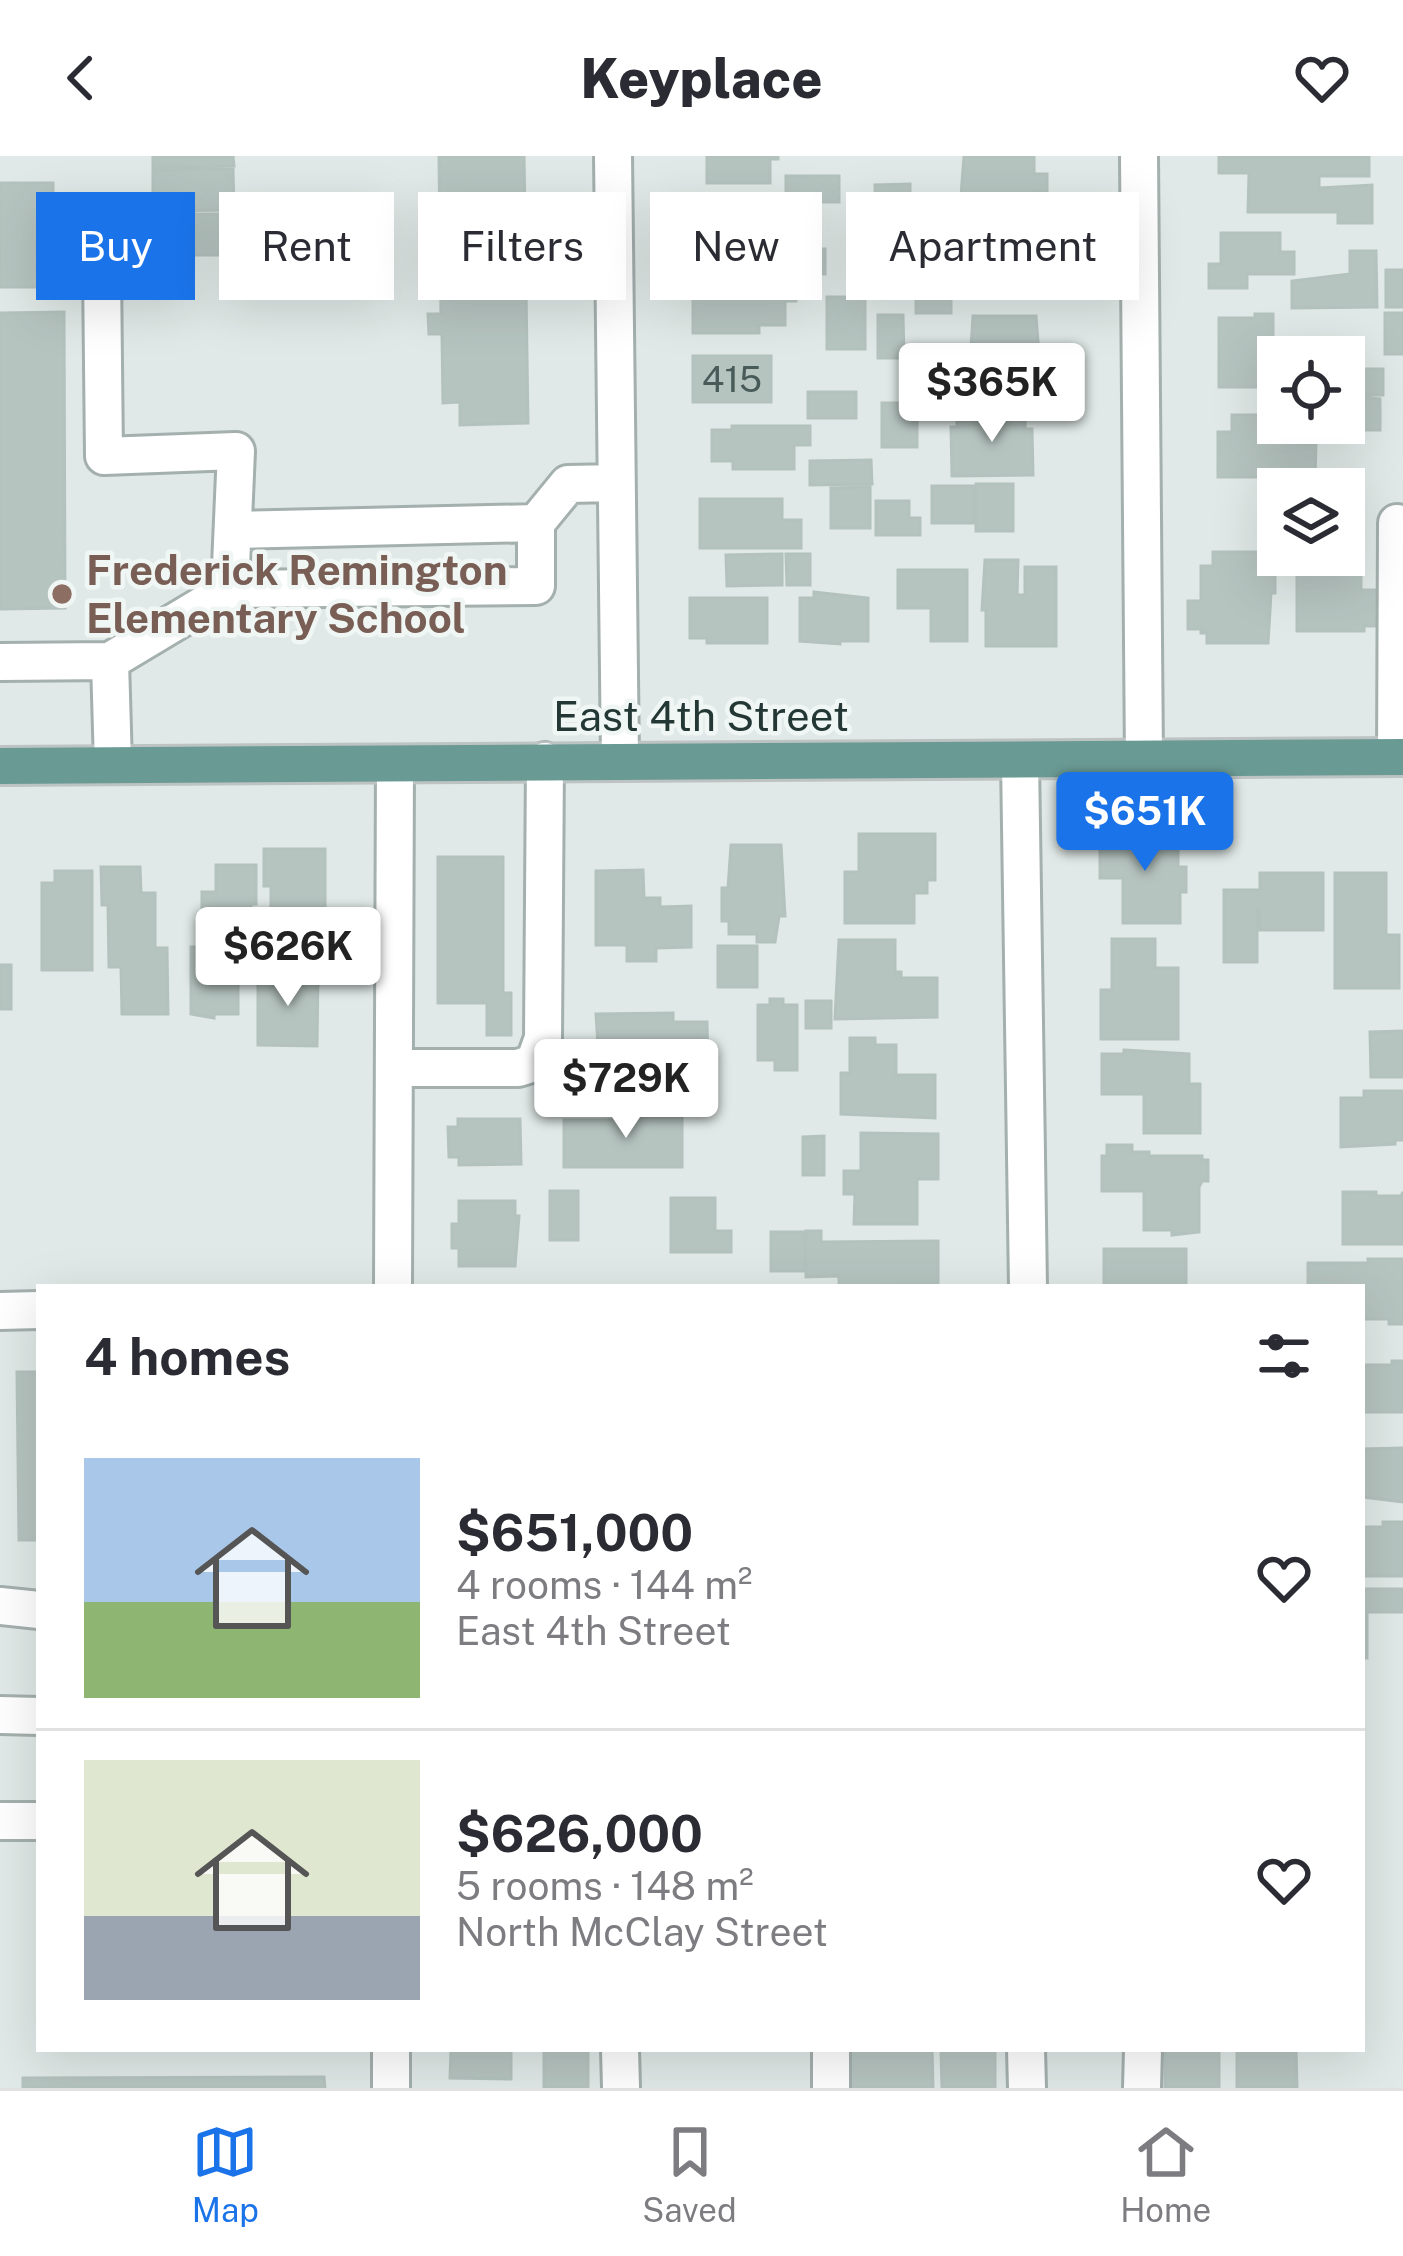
<!DOCTYPE html>
<html lang="en">
<head>
<meta charset="utf-8">
<style>
	body { margin:0; font-family:"Public Sans",sans-serif; background:#f7f7f7; color:#2b2b33; height:100vh; display:flex; flex-direction:column; font-size:45px; white-space:nowrap }
	* { box-sizing:border-box; margin:0 }
	p { font-size:39px; color:#7c7c81 }
	.icon { flex:none; width:66px; height:66px; fill:none; stroke:currentColor; stroke-width:2; stroke-linecap:round; stroke-linejoin:round }
	.map { position:relative; flex:1; overflow:hidden }
	.side { position:absolute; left:36px; top:1128px; width:1329px; height:768px; display:flex; flex-direction:column; background:#fff; border-radius:0px; box-shadow:0 12px 48px #0002 }
	.side>* { flex:none }
	.banner { position:absolute; left:36px; top:36px; width:1332px; height:108px; display:flex; gap:24px }
	.tools { position:absolute; left:1257px; top:180px; display:grid; gap:24px }
	.tools a { display:grid; place-items:center; width:108px; height:108px; border-radius:0px; background:#fff; box-shadow:0 12px 48px #0002; font-size:60px }
	.price { position:absolute; translate:-50% -102px; padding:0 27px; border-radius:12px; background:#fff; color:#222; font-size:39px; line-height:78px; filter:drop-shadow(0 3px 6px #0008) }
	.price::after { content:''; position:absolute; left:50%; top:72px; width:36px; height:27px; margin-left:-18px; background:inherit; clip-path:polygon(0 0,100% 0,50% 100%) }
	.price.active { background:#1a73e8; color:#fff }
	ul { padding:0; list-style:none }
	li { display:flex; align-items:center; gap:36px; height:300px; padding:0 48px }
	li+li { border-top:3px solid #e1e1e2 }
	li span { display:grid; place-items:center; flex:none; width:336px; height:240px; border-radius:0px; color:#555 }
	li>.icon { margin-inline-start:auto }
	span .icon { width:144px; height:144px; fill:#fffc; stroke-width:1 }
	li b { font-size:51px }
	h2 { display:flex; justify-content:space-between; align-items:center; height:144px; padding:0 48px; font-size:51px }
	.pill { padding:0 42px; border-radius:0px; background:#fff; box-shadow:0 12px 48px #0002; font-size:42px; line-height:108px }
	.pill.active { background:#1a73e8; color:#fff }
	header { display:flex; justify-content:space-between; align-items:center; height:156px; padding:0 48px; background:#fff; font-size:54px; font-weight:800 }
	.tabs { display:flex; justify-content:space-around; align-items:center; height:168px; border-top:3px solid #e1e1e2; background:#fff; font-size:33px; color:#7c7c81 }
	.tabs a { display:grid; justify-items:center; gap:6px }
	.tabs .active { color:#1a73e8 }
	.map>svg:first-child { display:block }
	.building { fill:#b6c4c0; stroke:#b4c2be; stroke-width:3 }
	.lines { fill:none; stroke-linecap:round; stroke-linejoin:round }
	.minor-casing { stroke:#a4b0ae; stroke-width:42 }
	.major-casing { stroke:#bdc3c2; stroke-width:42 }
	.minor { stroke:#fff; stroke-width:36 }
	.major { stroke:#6a9a94; stroke-width:36 }
	.education-dot { fill:#8d6e63; stroke:#f0f6f4; stroke-width:4.5 }
	.labels { text-anchor:middle; stroke-width:9; stroke-linejoin:round; paint-order:stroke }
	.number-label { font-size:36px; fill:#485b58 }
	.education-label { font-size:42px; font-weight:bold; fill:#785e54; stroke:#f0f6f4; text-anchor:start }
	.street-label { font-size:42px; fill:#233835; stroke:#f0f6f4 }
</style>
</head>
<body>
<header><svg class="icon" aria-label="back" viewBox="0 0 24 24"><path d="M15 5l-7 7 7 7"/></svg>Keyplace<svg class="icon" aria-label="heart" viewBox="0 0 24 24"><path d="M12 20l-8-8c-3-5 5-10 8-4 3-6 11-1 8 4z"/></svg></header>
<div class="map">
<svg width="1403" height="1932" viewBox="0 0 1403 1932">
	<rect width="100%" height="100%" fill="#e0e9e7"/>
	<path class="building" d="M153 0H233L234 10 153 11Z
		M439 0H524L528 267 460 269V246L443 247 442 178H429L428 158H441Z
		M707 0H778V3H770V27H707Z
		M964 0H1034V18H1047V35H1034V54H1012V59L960 54Z
		M1219 0H1369V20H1319V32L1372 29V67H1338V56H1248L1249 17H1219Z
		M233 13 234 54 153 55V14Z
		M786 20H839V46H786Z
		M0 27H53L54 131H0Z
		M910 28V72H876L875 29Z
		M702 55H772V105H702V92H693V71H702Z
		M153 58H234V99H154Z
		M1221 77H1280V96H1294V118H1247V132H1209V108H1221Z
		M944 79H1034V99H1040L1034 136H1017V140L963 136 958 117H944Z
		M783 93H825V118L783 117Z
		M1350 95H1376L1377 151 1292 152V125L1350 118Z
		M1386 114H1403V151H1386Z
		M754 120H796V145H785V169H759V177H693V125H754Z
		M951 128V157H916V129Z
		M827 141H865V193H827Z
		M64 156 65 452 0 453V157Z
		M1385 157H1403V198H1385Z
		M1255 158H1273V207H1278V231H1219V162H1255Z
		M878 159H903L904 202H878Z
		M973 160H1036L1041 224H969Z
		M693 200H771V246H693Z
		M1349 213H1383V239H1349Z
		M808 236H856V262H808Z
		M1344 240 1380 243V274H1362V279H1320V267H1344Z
		M882 247H917V291H882Z
		M1025 256V273H1032L1033 319 952 320 951 271H957V257Z
		M1232 259H1278V267H1298L1300 289H1316L1315 321H1218V276H1232Z
		M732 270H810V289H794V313H733V305H712V274H732Z
		M871 304 872 328 810 329V305Z
		M976 328H1013V375H976Z
		M932 330H973V367H932Z
		M870 331V372H831V332Z
		M700 343H782V364H801V392H700Z
		M876 345H909V362H920V379H876Z
		M1213 396H1275V437H1271L1268 487H1207V477H1201V473H1188V445H1201V410H1213Z
		M782 398V429L727 430 726 399Z
		M786 398H810V429H787Z
		M985 404H1018L1017 439H1025V411H1056V490H986V454H982Z
		M1307 406 1361 410V434H1380V470H1364V475H1297V410H1307Z
		M898 414H967V485H931V452H898Z
		M814 436 868 442V485H840V488L800 485V442H814Z
		M690 442H767V487H707V482H690Z
		M1100 675H1178V711H1186V736H1180V767H1123V722H1100Z
		M859 678H935V724H927V737H914V767H845V716H859Z
		M731 689H781L785 760H779L775 786H757V778H729V765H722V732H728Z
		M264 693H325V773L271 770V730H264Z
		M438 701H503V837H511V879H487V847H438Z
		M216 709H256V748H251L250 807H238V858H214V862L191 858V791H202V736H216Z
		M101 711H140L141 737H155V792H167L168 858H122L121 811H109L108 749H102Z
		M643 714 644 742H660V751L691 750V791L656 792V805H627V789H596V715Z
		M55 715H92V814H42V727H55Z
		M1260 717H1323V774H1260V754H1257V806H1224V734H1260Z
		M1335 717H1386V779H1399V832H1335Z
		M1112 783H1155V812H1178V883H1101V834H1112Z
		M839 784H895V816H901V822H937V861L835 863Z
		M718 790H757V831H718Z
		M0 809H11V853H0Z
		M258 817H318L317 890 258 889Z
		M770 843H783V849H797V914H775V904H758V849H770Z
		M806 845H831V872H806Z
		M673 857V866H707L708 913H682V920H659V914H614V922H600L596 858Z
		M1403 875V921H1371L1370 876Z
		M850 882H875V889H896V919H935V962L841 958V917H850Z
		M1124 894 1189 898V928H1200V977H1144V938H1102V898H1124Z
		M1364 935H1403V984H1395V988L1341 991V942H1364Z
		M633 954 682 955V1011H564V964H623V960H633Z
		M458 963H520L521 1008 459 1009V1001H449L448 971H458Z
		M861 977 938 978V1023H917V1068H854L855 1038H844V1015H861Z
		M824 980V1019H803V981Z
		M1107 989H1132V996H1149V1000H1202V1004H1208V1025H1202L1199 1031V1076L1172 1079V1074H1144V1035H1102V1000H1107Z
		M550 1035H578V1084H550Z
		M1343 1036H1376V1040H1401L1403 1036V1088H1343Z
		M671 1042H715V1075H731V1096H671Z
		M459 1045H515V1060H519L515 1110H459V1092H452V1068H459Z
		M806 1075H821V1086L938 1085V1127L839 1131V1120L806 1121Z
		M771 1076H805V1115H771Z
		M1104 1093H1186V1131H1104Z
		M1368 1103H1403V1168H1389V1163H1362V1131L1308 1129V1107H1368Z
		M1392 1205H1403V1256H1362V1209H1392Z
		M17 1216H39V1384H19Z
		M1403 1292V1346L1362 1341V1293Z
		M1383 1366H1403V1420H1362V1371H1383Z
		M1362 1433H1403V1456H1367V1502H1362Z
		M451 1893H511V1923L450 1922Z
		M544 1893H588V1932H544Z
		M844 1893H932L933 1932H844Z
		M941 1893H995V1932H942Z
		M1165 1893H1219V1932H1165Z
		M1237 1893H1296L1297 1932H1237Z
		M324 1921 325 1932H23V1922Z"/>
	<g class="lines">
		<g class="minor-casing">
			<path id="minor" d="M613 0 620 604
				M1139 0 1144 604
				M102 114 104 300 236 295 230 433
				M235 374 536 367 568 328 616 327
				M110 505 113 609
				M0 506 110 505 230 433 536 430V367
				M1396 601 1397 367
				M1020 604 1028 1131
				M394 912H518L534 907 543 882 545 605
				M393 1131 395 608
				M0 1155 39 1154
				M0 1450 39 1454
				M0 1559 39 1560
				M0 1665H39
				M620 1893 621 1932
				M831 1893V1932
				M1026 1893 1027 1932
				M391 1932V1893
				M1142 1932 1143 1893"/>
		</g>
		<g class="major-casing">
			<path id="major" d="M0 610 1403 601"/>
		</g>
		<use href="#minor" class="minor"/>
		<use href="#major" class="major"/>
	</g>
	<circle class="education-dot" cx="62" cy="438" r="12"/>
	<g class="labels">
		<g class="number-label">
			<text x="732" y="236">415</text>
		</g>
		<g class="education-label">
			<text x="86" y="429">Frederick Remington<tspan x="86" dy="48">Elementary School</tspan></text>
		</g>
		<g class="street-label">
			<text x="701" y="575">East 4th Street</text>
		</g>
	</g>
</svg>
<div class="tools">
<a><svg class="icon" aria-label="locate" viewBox="0 0 24 24"><circle cx="12" cy="12" r="6"/><path d="M12 2v4M12 18v4M2 12h4M18 12h4"/></svg></a>
<a><svg class="icon" aria-label="layers" viewBox="0 0 24 24"><path d="M12 4l9 5-9 5-9-5zM3 14l9 5 9-5"/></svg></a>
</div>
<b class="price" style="left:992px;top:289px">$365K</b>
<b class="price active" style="left:1145px;top:718px">$651K</b>
<b class="price" style="left:288px;top:853px">$626K</b>
<b class="price" style="left:626px;top:985px">$729K</b>
<div class="banner">
<a class="pill active">Buy</a>
<a class="pill">Rent</a>
<a class="pill">Filters</a>
<a class="pill">New</a>
<a class="pill">Apartment</a>
</div>
<section class="side">
<h2>4 homes<svg class="icon" aria-label="filters" viewBox="0 0 24 24"><path d="M4 7h16M4 17h16"/><circle cx="9" cy="7" r="2"/><circle cx="15" cy="17" r="2"/></svg></h2>
<ul>
<li><span style="background:linear-gradient(#a9c7e8 60%,#8fb573 0)"><svg class="icon" aria-label="home" viewBox="0 0 24 24"><path d="M3 11l9-7 9 7M6 9v11h12V9"/></svg></span><div><b>$651,000</b><p>4 rooms · 144 m²</p><p>East 4th Street</p></div><svg class="icon" aria-label="heart" viewBox="0 0 24 24"><path d="M12 20l-8-8c-3-5 5-10 8-4 3-6 11-1 8 4z"/></svg></li>
<li><span style="background:linear-gradient(#dfe7d0 65%,#9aa5b1 0)"><svg class="icon" aria-label="home" viewBox="0 0 24 24"><path d="M3 11l9-7 9 7M6 9v11h12V9"/></svg></span><div><b>$626,000</b><p>5 rooms · 148 m²</p><p>North McClay Street</p></div><svg class="icon" aria-label="heart" viewBox="0 0 24 24"><path d="M12 20l-8-8c-3-5 5-10 8-4 3-6 11-1 8 4z"/></svg></li>
</ul>
</section>
</div>
<nav class="tabs">
<a class="active"><svg class="icon" aria-label="map" viewBox="0 0 24 24"><path d="M3 6l6-2 6 2 6-2v14l-6 2-6-2-6 2zM9 4v14M15 6v14"/></svg>Map</a>
<a><svg class="icon" aria-label="saved" viewBox="0 0 24 24"><path d="M7 4h10v16l-5-4-5 4z"/></svg>Saved</a>
<a><svg class="icon" aria-label="home" viewBox="0 0 24 24"><path d="M3 11l9-7 9 7M6 9v11h12V9"/></svg>Home</a>
</nav>
</body>
</html>
